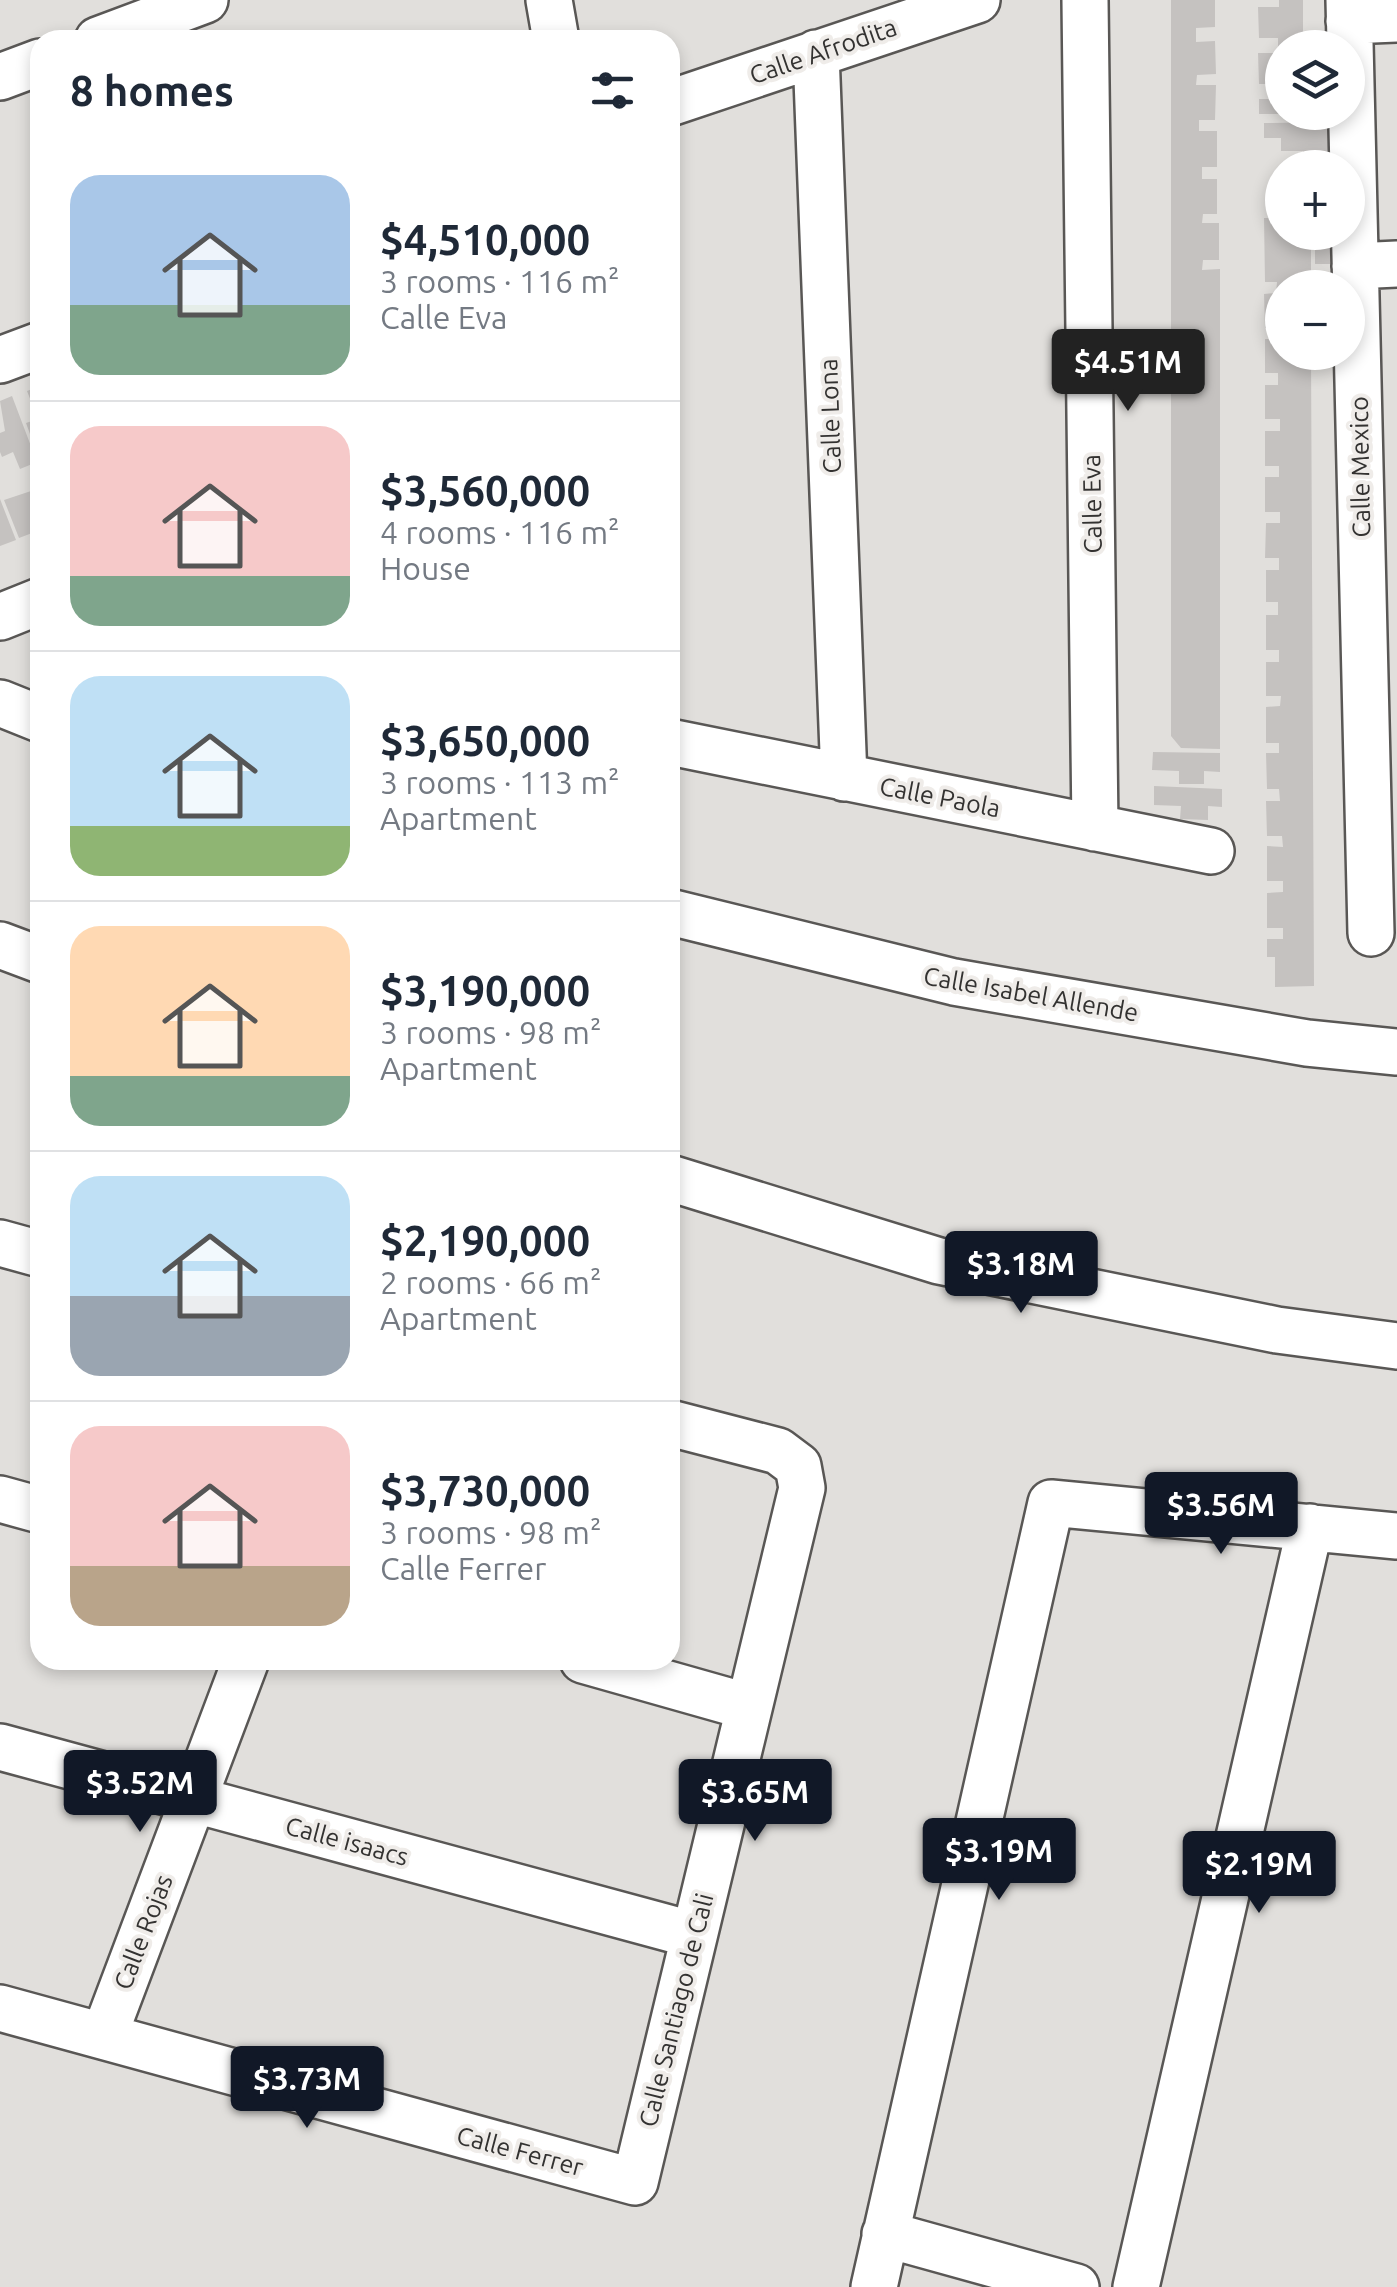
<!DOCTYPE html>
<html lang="en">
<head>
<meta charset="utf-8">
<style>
	body { margin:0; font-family:Ubuntu,sans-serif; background:#f2f2f3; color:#1f2937; height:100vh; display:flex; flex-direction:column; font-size:38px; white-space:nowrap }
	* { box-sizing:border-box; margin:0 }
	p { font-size:32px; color:#747a83 }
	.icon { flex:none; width:55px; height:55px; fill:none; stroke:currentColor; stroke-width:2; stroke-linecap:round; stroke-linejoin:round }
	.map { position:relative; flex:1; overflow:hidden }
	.side { position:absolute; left:30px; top:30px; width:650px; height:1640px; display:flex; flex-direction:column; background:#fff; border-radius:30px; box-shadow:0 5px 15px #0003 }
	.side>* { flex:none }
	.tools { position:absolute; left:1265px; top:30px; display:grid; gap:20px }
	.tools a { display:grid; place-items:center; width:100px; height:100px; border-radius:50%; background:#fff; box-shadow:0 5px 15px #0003; font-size:50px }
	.price { position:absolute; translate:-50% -85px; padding:0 22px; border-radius:10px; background:#111827; color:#fff; font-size:32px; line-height:65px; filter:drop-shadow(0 2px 5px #0008) }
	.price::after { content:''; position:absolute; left:50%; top:60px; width:30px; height:22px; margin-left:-15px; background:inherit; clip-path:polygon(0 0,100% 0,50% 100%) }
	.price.selected { background:#222; color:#fff }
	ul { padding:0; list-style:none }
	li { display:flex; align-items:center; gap:30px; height:250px; padding:0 40px }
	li+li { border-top:2px solid #e0e1e3 }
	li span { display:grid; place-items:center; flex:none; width:280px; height:200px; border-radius:30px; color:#555 }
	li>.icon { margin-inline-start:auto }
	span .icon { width:120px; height:120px; fill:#fffc; stroke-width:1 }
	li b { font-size:42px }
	h2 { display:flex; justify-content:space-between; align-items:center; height:120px; padding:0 40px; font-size:42px }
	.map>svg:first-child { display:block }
	.building { fill:#c5c2c0 }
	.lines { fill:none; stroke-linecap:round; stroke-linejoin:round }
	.minor-casing { stroke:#595755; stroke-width:50 }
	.minor { stroke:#fff; stroke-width:45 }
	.labels { text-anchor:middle; stroke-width:8; stroke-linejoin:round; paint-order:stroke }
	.street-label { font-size:25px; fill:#333231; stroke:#efece9 }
</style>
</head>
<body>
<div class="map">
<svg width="1397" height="2287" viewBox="0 0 1397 2287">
	<rect width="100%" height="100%" fill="#e1dfdc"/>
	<path class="building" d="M1171 0H1215V27L1196 28V42L1215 41 1216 74 1197 75 1196 85H1216L1215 120H1199V131H1217V167H1202V179H1217V214H1203L1202 223H1219V260H1203L1202 270 1220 269V749L1181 748 1171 736Z
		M1279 0H1303V48H1282V114H1259V99H1278V84H1259L1258 53H1278V38H1259L1258 7H1279Z
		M1334 122 1338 166 1303 167V151H1281V138H1264V123Z
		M1274 200H1282V232H1311V288H1282V352H1311L1314 986 1275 987V957H1267V939H1283V928H1267V893L1283 892V881H1267V846L1283 847 1282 836H1267L1266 801H1280L1279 789H1267L1266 753H1279V743H1266V707L1280 706 1281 696H1266V662H1279V650H1266V615H1278V602H1266V570H1279V558H1265L1266 523H1280V512H1265V477H1279V466H1265V431H1280V419H1265V385H1278V373H1265V339H1278V327L1265 328 1264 294 1276 293 1277 282H1265L1264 218H1274Z
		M1315 239H1339V264H1315Z
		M40 386V442L34 445 26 423 38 419 27 391Z
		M12 396 37 462 20 469 13 452 2 457 0 452V433L5 431 0 401Z
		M34 490 40 506V530L19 538 4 500Z
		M0 499 16 540 0 546Z
		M1153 752 1220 753V772L1204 771V784H1179V771L1152 770Z
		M1154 786 1222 789V807L1208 806V820L1180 819 1181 806 1154 805Z"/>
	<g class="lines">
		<g class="minor-casing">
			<path id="minor" d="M549 0 556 40
				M1085 0 1095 828
				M1349 0 1371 933
				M1349 21 1397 19
				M98 40 205 0
				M816 53 844 778
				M0 77 40 62
				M670 103 977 0
				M1355 266 1397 264
				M0 360 40 345
				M0 617 40 601
				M0 703 40 719
				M670 742 1211 851
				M670 912 954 982 1307 1043 1397 1052
				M0 945 40 960
				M670 1178 939 1261 1277 1330 1397 1346
				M0 1243 40 1254
				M0 1499 40 1510
				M583 1660 749 1707
				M0 1747 694 1935
				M0 2008 635 2182 802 1488 798 1466 778 1451 670 1423
				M104 2036 246 1660
				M885 2234 1076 2287
				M874 2287 1051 1503 1397 1536
				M1136 2287 1310 1527"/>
		</g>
		<use href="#minor" class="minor"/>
	</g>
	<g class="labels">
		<g class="street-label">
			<text transform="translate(823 51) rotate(-19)" y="9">Calle Afrodita</text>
			<text transform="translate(830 416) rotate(-92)" y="9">Calle Lona</text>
			<text transform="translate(1360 467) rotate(-91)" y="9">Calle Mexico</text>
			<text transform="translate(1092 504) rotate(-91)" y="9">Calle Eva</text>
			<text transform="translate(940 797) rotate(11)" y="9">Calle Paola</text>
			<text transform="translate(1031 994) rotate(10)" y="9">Calle Isabel Allende</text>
			<text transform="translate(347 1841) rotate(15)" y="9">Calle isaacs</text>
			<text transform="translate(143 1932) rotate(-69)" y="9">Calle Rojas</text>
			<text transform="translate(676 2010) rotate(-76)" y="9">Calle Santiago de Cali</text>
			<text transform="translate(520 2151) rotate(15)" y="9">Calle Ferrer</text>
		</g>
	</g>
</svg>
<div class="tools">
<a><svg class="icon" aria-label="layers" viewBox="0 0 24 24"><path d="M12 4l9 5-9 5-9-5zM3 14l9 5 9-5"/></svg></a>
<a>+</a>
<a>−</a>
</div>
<b class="price selected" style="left:1128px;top:414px">$4.51M</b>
<b class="price" style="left:1021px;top:1316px">$3.18M</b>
<b class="price" style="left:1221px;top:1557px">$3.56M</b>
<b class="price" style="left:140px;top:1835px">$3.52M</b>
<b class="price" style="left:755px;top:1844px">$3.65M</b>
<b class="price" style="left:999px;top:1903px">$3.19M</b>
<b class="price" style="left:1259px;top:1916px">$2.19M</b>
<b class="price" style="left:307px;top:2131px">$3.73M</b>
<section class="side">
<h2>8 homes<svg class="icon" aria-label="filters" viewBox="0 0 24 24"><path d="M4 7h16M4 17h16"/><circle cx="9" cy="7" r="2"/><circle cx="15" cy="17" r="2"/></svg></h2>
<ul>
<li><span style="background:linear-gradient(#a9c7e8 65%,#7fa58c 0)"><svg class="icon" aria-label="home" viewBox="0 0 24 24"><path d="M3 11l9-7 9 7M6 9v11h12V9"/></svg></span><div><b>$4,510,000</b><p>3 rooms · 116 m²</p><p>Calle Eva</p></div></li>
<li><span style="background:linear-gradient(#f6c9c9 75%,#7fa58c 0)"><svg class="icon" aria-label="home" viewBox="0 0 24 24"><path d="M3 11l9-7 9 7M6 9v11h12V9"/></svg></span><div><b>$3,560,000</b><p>4 rooms · 116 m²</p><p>House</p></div></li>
<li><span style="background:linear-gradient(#bfe0f5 75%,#8fb573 0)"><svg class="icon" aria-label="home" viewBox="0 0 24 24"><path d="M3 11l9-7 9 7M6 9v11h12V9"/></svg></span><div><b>$3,650,000</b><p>3 rooms · 113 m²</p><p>Apartment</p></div></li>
<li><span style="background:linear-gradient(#ffd9b3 75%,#7fa58c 0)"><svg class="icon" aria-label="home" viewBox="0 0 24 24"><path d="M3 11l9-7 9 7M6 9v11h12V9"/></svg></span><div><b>$3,190,000</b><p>3 rooms · 98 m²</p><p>Apartment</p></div></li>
<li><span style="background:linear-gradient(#bfe0f5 60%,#9aa5b1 0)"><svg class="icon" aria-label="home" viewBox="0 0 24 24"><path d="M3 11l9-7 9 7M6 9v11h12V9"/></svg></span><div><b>$2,190,000</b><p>2 rooms · 66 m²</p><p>Apartment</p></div></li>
<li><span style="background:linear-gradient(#f6c9c9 70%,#b9a48a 0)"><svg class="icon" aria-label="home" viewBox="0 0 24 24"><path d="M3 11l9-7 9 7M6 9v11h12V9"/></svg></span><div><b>$3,730,000</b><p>3 rooms · 98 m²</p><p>Calle Ferrer</p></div></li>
</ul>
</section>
</div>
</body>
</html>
